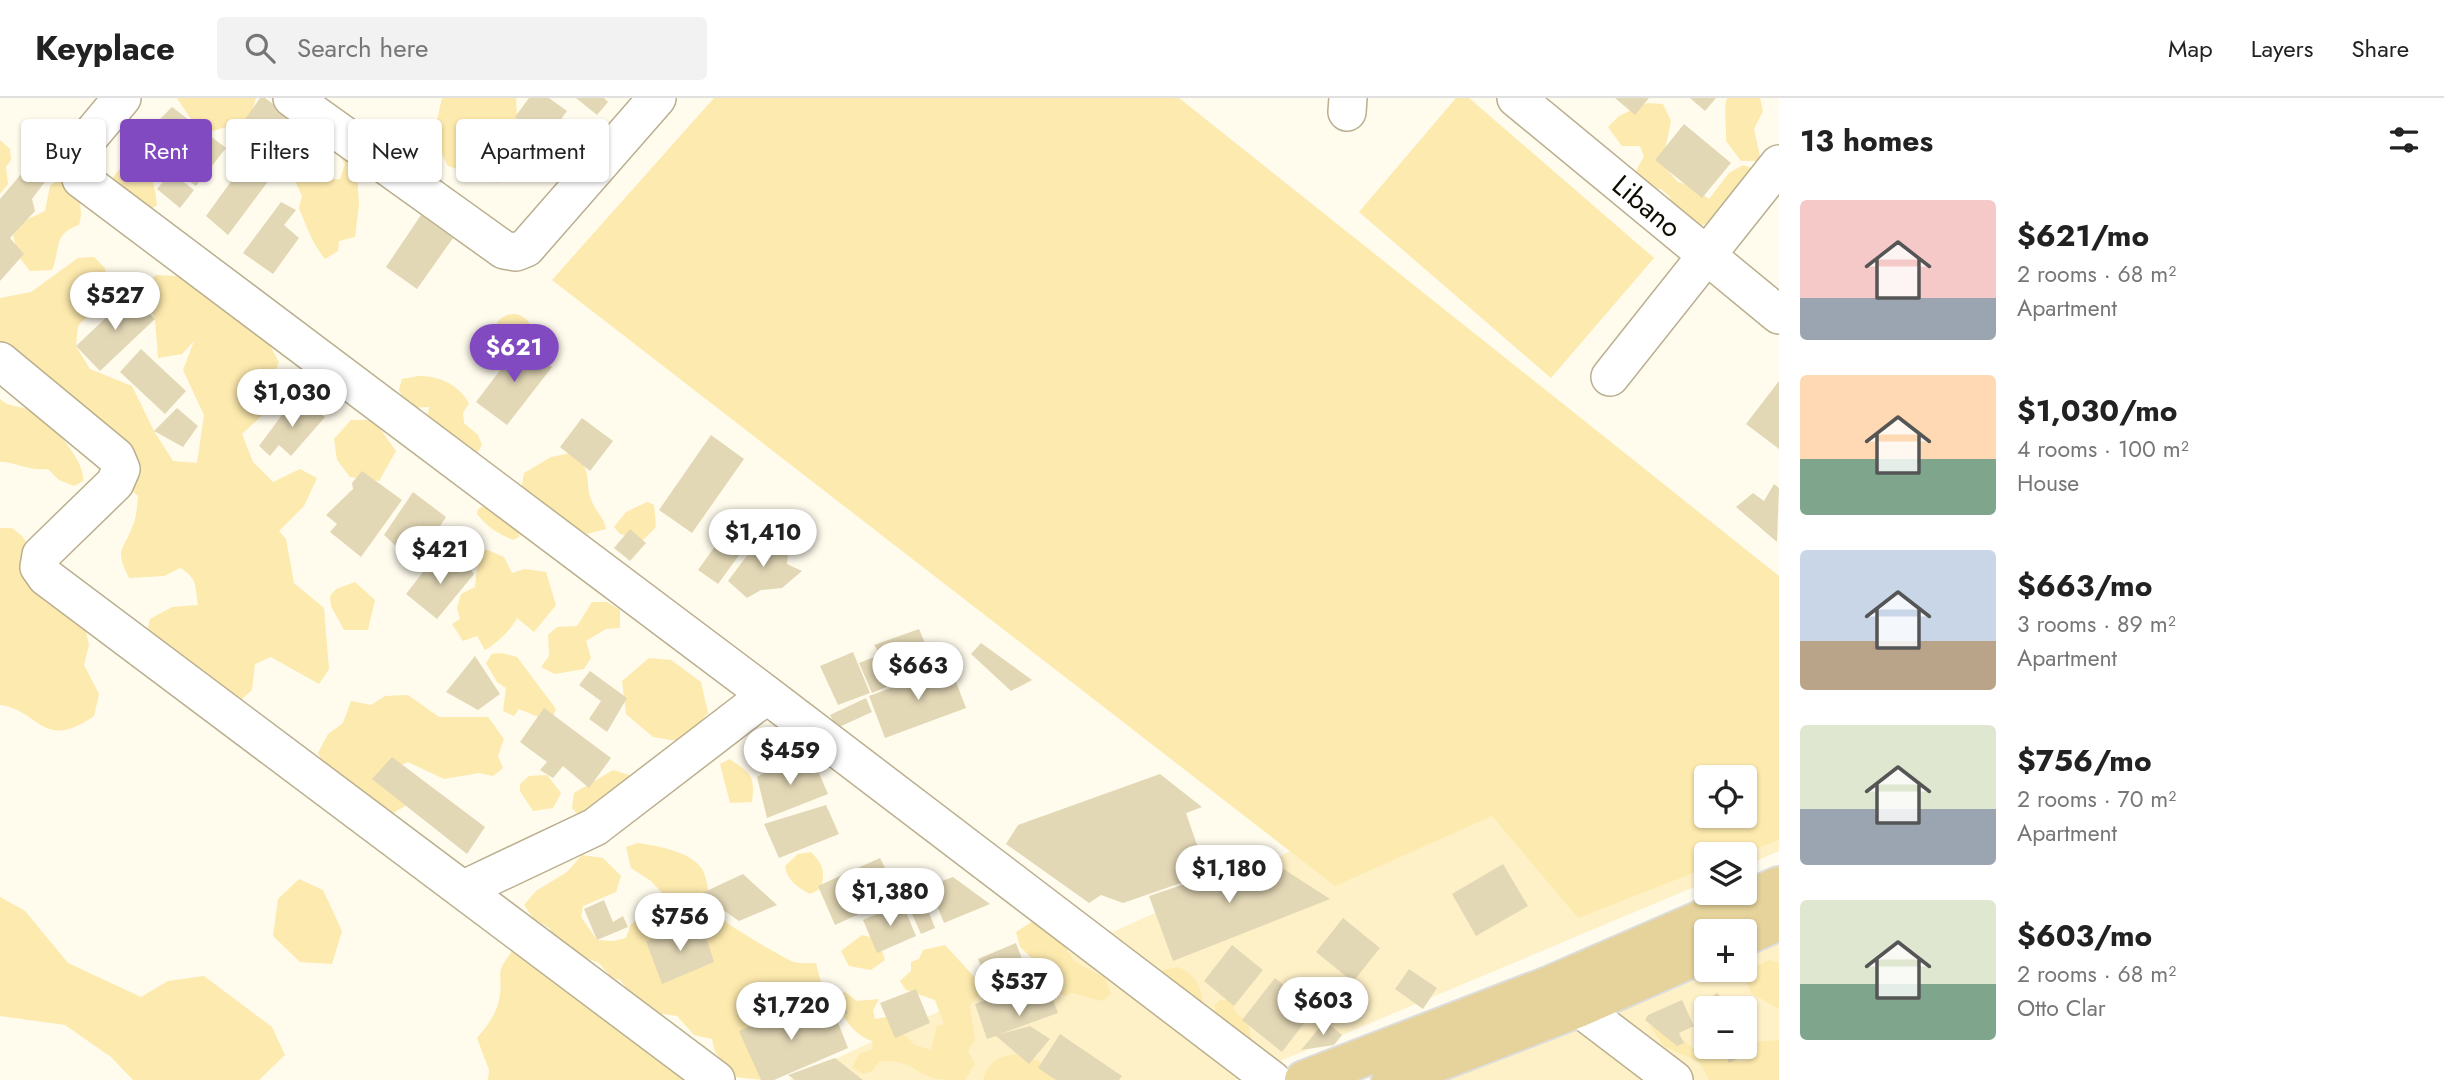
<!DOCTYPE html>
<html lang="en">
<head>
<meta charset="utf-8">
<style>
	body { margin:0; font-family:Jost,sans-serif; background:#f2f2f2; color:#222; height:100vh; display:flex; flex-direction:column; font-size:26px; white-space:nowrap }
	* { box-sizing:border-box; margin:0 }
	p { font-size:23px; color:#767676 }
	.icon { flex:none; width:38px; height:38px; fill:none; stroke:currentColor; stroke-width:2; stroke-linecap:round; stroke-linejoin:round }
	.map { position:relative; flex:1; overflow:hidden }
	.side { display:flex; flex-direction:column; background:#fff; width:665px }
	.side>* { flex:none }
	.hud { position:absolute; left:21px; top:21px; width:665px; height:63px; display:flex; gap:14px }
	.fabs { position:absolute; left:1694px; top:667px; display:grid; gap:14px }
	.fabs a { display:grid; place-items:center; width:63px; height:63px; border-radius:7px; background:#fff; box-shadow:0 2px 5px #0004; font-size:35px }
	.price { position:absolute; translate:-50% -60px; padding:0 16px; border-radius:24px; background:#fff; color:#222; font-size:23px; line-height:46px; filter:drop-shadow(0 2px 4px #0008) }
	.price::after { content:''; position:absolute; left:50%; top:42px; width:21px; height:16px; margin-left:-10px; background:inherit; clip-path:polygon(0 0,100% 0,50% 100%) }
	.price.active { background:#824ac1; color:#fff }
	ul { padding:0; list-style:none }
	li { display:flex; align-items:center; gap:21px; height:175px; padding:0 21px }
	li span { display:grid; place-items:center; flex:none; width:196px; height:140px; border-radius:7px; color:#555 }
	li>.icon { margin-inline-start:auto }
	span .icon { width:84px; height:84px; fill:#fffc; stroke-width:1 }
	li b { font-size:30px }
	h2 { display:flex; justify-content:space-between; align-items:center; height:84px; padding:0 21px; font-size:30px }
	.tag { padding:0 24px; border-radius:7px; background:#fff; box-shadow:0 2px 5px #0004; font-size:24px; line-height:63px }
	.tag.active { background:#824ac1; color:#fff }
	header { display:flex; align-items:center; gap:42px; box-sizing:border-box; height:98px; padding:0 35px; background:#fff; border-bottom:2px solid #e0e0e0 }
	header strong { font-size:33px }
	nav { display:flex; gap:38px; margin-inline-start:auto; font-size:24px }
	.search { width:490px; height:63px; background:#f2f2f2; display:flex; align-items:center; gap:18px; box-sizing:border-box; padding:0 24px; border-radius:7px; color:#767676; font-size:26px }
	main { display:flex; flex:1; min-height:0 }
	.map>svg:first-child { display:block }
	.built { fill:#fff1c7; fill-rule:evenodd }
	.green { fill:#fdeaae; fill-rule:evenodd }
	.building { fill:#e3d8b6 }
	.lines { fill:none; stroke-linecap:round; stroke-linejoin:round }
	.minor-casing { stroke:#baaf8e; stroke-width:40 }
	.major-casing { stroke:#dddddc; stroke-width:42 }
	.minor { stroke:#fff; stroke-width:37 }
	.major { stroke:#e5d39b; stroke-width:38 }
	.labels { text-anchor:middle; stroke-width:5; stroke-linejoin:round; paint-order:stroke }
	.street-label { font-size:28px; fill:#0f0c02; stroke:#fff }
</style>
</head>
<body>
<header>
<strong>Keyplace</strong>
<div class="search"><svg class="icon" aria-label="search" viewBox="0 0 24 24"><circle cx="10" cy="10" r="6"/><path d="M15 15l6 6"/></svg>Search here</div>
<nav><a>Map</a><a>Layers</a><a>Share</a></nav>
</header>
<main>
<div class="map">
<svg width="1779" height="982" viewBox="0 0 1779 982">
	<rect width="100%" height="100%" fill="#fffbed"/>
	<path class="built" d="M1779 530V753L1745 768V756H1706V784L1235 982H789ZM1706 679H1745V718H1706Z
		M1779 831V982H1413L1706 872H1745V845ZM1706 910H1745V948H1706Z"/>
	<path class="green" d="M177 0H256L249 23 212 33 190 20Z
		M442 0H516L519 58 497 85 448 68 433 39Z
		M714 0H1179L1779 478V742L1742 756H1706V770L1578 820 1492 718 1335 788 552 182ZM1745 679V718H1706V679Z
		M1456 0H1469L1654 160 1551 280 1359 114Z
		M1727 0H1760L1763 13 1754 31 1761 63H1741L1726 43C1727 28 1723 14 1727 0Z
		M1647 5 1663 6 1671 23 1662 66 1678 84 1693 89 1709 101 1729 75 1743 67 1760 73 1754 128C1734 139 1725 139 1705 126L1696 130 1671 113 1670 99 1661 91 1647 90 1635 75 1644 58 1640 48H1622L1608 29 1619 18Z
		M60 25 71 35 61 62 41 57 35 41 38 34Z
		M311 31 356 60 359 107 355 139 339 143 338 153 325 161C312 145 307 129 299 110L302 98 291 74 299 55 312 63 324 82 340 81 345 66 336 53 312 47Z
		M0 42 10 51 11 62 6 69 8 86 0 96Z
		M134 63C153 75 155 87 157 107L145 115 118 97 113 79 122 68Z
		M66 82C79 93 84 111 79 127 53 136 61 149 52 172L30 173 19 159 13 137 26 122 45 113 50 88 56 83Z
		M94 159 105 170 107 198 78 228 76 248 90 271 132 288 154 333 173 363 197 365 204 317 183 272 194 243 182 256 158 260 155 221 141 191 156 177 176 178 187 174 244 201 279 264 268 292 269 311 242 336 253 364 273 384 300 371 317 380 304 408 279 433 286 441 294 485 324 510 329 571 319 586 271 559 255 566 252 592 232 610 146 539 150 521 172 509 198 507C195 489 198 480 180 470L164 478 129 480C114 449 123 455 133 427 137 419 137 407 138 398L114 377 0 250V200L31 194 78 160Z
		M494 235a19 19 0 1 1 38 0a19 19 0 1 1-38 0Z
		M419 278C441 278 458 287 469 305L463 315 464 325 478 337 482 347 475 358 427 323 429 309 408 310 399 292 402 281Z
		M0 301C8 310 21 307 31 313 49 322 86 362 83 383L74 388 59 382 48 371C26 373 15 363 0 364Z
		M351 322H374L396 353 379 383 350 379 337 362 334 341Z
		M571 355C595 369 583 387 593 406 598 416 604 420 606 431L587 436 521 393 524 375 551 359Z
		M494 403 519 427V439L513 442C497 435 487 429 477 416L478 411Z
		M647 404 654 407 656 429 643 442 620 436 614 429 626 414Z
		M0 430H12L22 438 85 529 89 547 84 567 99 596 94 618C42 654 40 612 0 607Z
		M485 451 504 459 512 475 525 471 546 474 556 507 534 534 517 520C511 532 497 545 485 552L477 538 463 543 452 526 460 521 457 510 461 496 475 489 478 461Z
		M355 484 375 502 368 532H344L331 508 330 498 336 491Z
		M592 504H607L620 512V530L606 531 586 543 591 560 584 571 555 576 541 569 549 558 548 537 557 529 577 528Z
		M502 555 517 559 556 611 551 624 519 611 514 618 503 613 506 590 497 584 486 565 492 556Z
		M649 560 671 562 701 584 708 615 683 644 653 639 626 616 622 583Z
		M408 597 439 619H488L504 641 498 658 503 670 493 678 479 675 444 681 408 664 397 669 414 703 393 715 370 699 329 678 318 655 328 636 343 625 351 603 371 607 385 598Z
		M730 661C752 677 755 677 752 704L730 705 720 666Z
		M613 672 629 677 641 700 588 727 572 710 574 695Z
		M547 677 561 695 553 710 533 713 520 693V686L529 678Z
		M638 745C657 748 690 753 702 771 709 783 707 802 717 817 721 823 786 862 794 864 801 866 809 865 816 865L825 900 809 906 781 909 771 922 763 982 735 979 715 954 712 941 694 937 677 918 656 915 635 900 620 882 612 880 599 865 563 851 549 830 533 820 524 807 536 793 567 774 582 757 603 760 621 778 616 794 583 808 581 819 597 842 614 843 626 840 631 826 636 823 638 808 646 803 655 810 665 809V798L651 783 631 770 626 749Z
		M811 754C823 766 826 775 820 791L810 796C798 789 787 783 785 768L798 756Z
		M299 781 323 792 342 833 332 866 300 864 273 838 278 801Z
		M0 799 25 813 68 865 141 899 168 883 204 878 272 929 285 957 259 982H133L111 959 65 927 0 918Z
		M1038 820 1050 822 1074 863 1105 880 1111 896 1102 903 1072 895 1065 898 1029 879 1034 862 1020 849 1016 834Z
		M862 837 878 841 885 862 871 872 849 868 841 853Z
		M945 847 979 884 981 895 970 907 975 942 968 953 975 966 965 982C956 982 945 982 936 981 914 974 904 959 879 964L872 973 863 976 852 970 859 956 873 951 872 943C851 936 841 916 834 896L845 894 857 903 879 901 873 912 875 921 886 919 915 947 931 952 937 928 944 926 935 902 906 892 900 883 911 873V864L919 861 923 852Z
		M514 851 703 982H488L489 972 477 940C487 928 496 917 499 902 505 874 491 879 514 851Z
		M1770 862 1779 865V911L1751 895 1742 874Z
		M1178 869C1196 877 1202 888 1203 908L1159 882 1163 872Z
		M1220 902H1231L1237 916 1248 924 1252 945 1220 928 1214 908Z
		M1666 927 1699 956 1707 951 1722 950 1739 964 1757 959 1755 944 1779 942V982H1709L1700 965 1664 948 1650 928Z
		M1020 956 1039 963 1051 977 1063 982H983C989 962 1000 957 1020 956Z"/>
	<path class="building" d="M260 0H265L296 23 272 56 238 31Z
		M529 0H549L567 13 546 42 515 19Z
		M576 0H604L608 4 597 17Z
		M1615 0H1649L1635 17Z
		M1690 0H1716L1705 13Z
		M172 9 226 50 196 88 168 68 167 43 155 26Z
		M1684 26 1731 65 1702 100 1655 62Z
		M531 44 560 67 547 84 519 58Z
		M255 50 264 56 260 60 275 74 228 137 206 118Z
		M33 62 50 77 32 101 35 113 10 140 24 156 0 183V101Z
		M171 74 194 92 180 110 157 91Z
		M281 104 296 112 284 127 299 140 273 176 243 155Z
		M421 117 453 140 417 191 386 169Z
		M131 196 155 221 100 273 76 248Z
		M520 246 552 269 507 327 476 304Z
		M141 251 186 293 165 316 120 274Z
		M1779 283V351L1746 326Z
		M293 302 305 312 310 308 325 319 291 358 279 347 270 358 259 348Z
		M177 310 198 328 183 349 154 333Z
		M582 320 613 343 590 373 560 349Z
		M711 337 744 361 692 435 659 412Z
		M362 373 402 402 361 459 330 434 337 426 326 417 353 391 352 385Z
		M1774 386 1779 390 1777 444 1736 409 1753 395 1764 403Z
		M413 394 446 419 415 466 384 437Z
		M736 419 756 434 718 486 698 472Z
		M630 431 646 445 630 463 614 450Z
		M763 436 788 456 787 466 802 473 782 490 761 492 747 500 728 483Z
		M461 459 474 476 437 521 406 496 434 460 449 474Z
		M919 531 928 552 885 564 874 547Z
		M981 545 1032 582 1011 593 971 556Z
		M853 554 870 595 838 607 820 568Z
		M475 558 500 596 478 612 446 594Z
		M877 558 896 585 872 595 859 565Z
		M950 568 966 610 885 640 869 598Z
		M590 573 627 600 607 634 589 621 601 603 579 587Z
		M866 600 872 614 837 630 830 617Z
		M544 610 611 660 589 690 563 668 553 680 540 672 547 664 520 644Z
		M792 658 800 673 815 666 828 696 767 720 757 679Z
		M392 659 485 729 467 756 372 681Z
		M1160 676 1202 709 1186 715 1207 776 1123 805 1101 797 1089 805 1006 746 1018 727Z
		M826 707 839 736 779 760 764 726Z
		M1265 759 1330 801 1173 863 1149 798Z
		M880 760 899 798 835 827 818 788Z
		M1503 766 1528 808 1476 838 1452 796Z
		M743 776 777 807 739 823 700 796Z
		M953 779 990 806 944 825 929 788Z
		M920 792 935 830 921 836 907 805 916 803 913 795Z
		M604 802 613 824 623 818 628 829 597 842 584 811Z
		M902 805 916 838 877 855 863 822Z
		M1343 820 1380 850 1353 884 1316 854Z
		M702 826 714 864 662 886 646 843Z
		M1016 845 1029 879 992 894 978 861Z
		M1232 847 1263 872 1234 908 1204 883Z
		M1409 871 1437 890 1423 911 1395 891Z
		M1275 880 1314 912 1282 954 1242 922Z
		M1045 881 1058 915 1000 936 1030 928 1050 941 1029 966 996 938 987 941 975 906Z
		M835 887 848 915 822 927 809 900Z
		M916 891 930 925 895 940 880 905Z
		M1717 895 1733 910H1706V921L1699 907Z
		M1682 902 1694 928 1679 935 1684 945 1677 948 1645 922 1648 917Z
		M805 905 822 930 837 922 848 950 774 982H761L739 933Z
		M1745 922 1757 950 1729 965 1721 948H1745Z
		M1325 923 1342 937 1334 947 1301 952Z
		M1060 936 1122 978 1119 982H1056L1038 970Z
		M835 960 863 982H795L788 977Z"/>
	<g class="lines">
		<g class="minor-casing">
			<path id="minor" d="M122 0 81 49 75 63 81 81 767 597 1272 982
				M292 0 504 152 516 154 526 150 657 0
				M1516 0 1779 217
				M1347 14 1348 0
				M0 263 116 359 121 371 115 385 41 457 39 469 46 479 716 982
				M1610 279 1779 66
				M464 791 595 729 767 597
				M1557 893 1674 982"/>
		</g>
		<g class="major-casing">
			<path id="major" d="M1745 838 1779 823
				M1304 982 1551 887 1779 788
				M1391 982 1578 910 1706 854"/>
		</g>
		<use href="#minor" class="minor"/>
		<use href="#major" class="major"/>
	</g>
	<g class="labels">
		<g class="street-label">
			<text transform="translate(1647 108) rotate(40)" y="10">Libano</text>
		</g>
	</g>
</svg>
<div class="fabs">
<a><svg class="icon" aria-label="locate" viewBox="0 0 24 24"><circle cx="12" cy="12" r="6"/><path d="M12 2v4M12 18v4M2 12h4M18 12h4"/></svg></a>
<a><svg class="icon" aria-label="layers" viewBox="0 0 24 24"><path d="M12 4l9 5-9 5-9-5zM3 14l9 5 9-5"/></svg></a>
<a>+</a>
<a>−</a>
</div>
<b class="price" style="left:115px;top:234px">$527</b>
<b class="price active" style="left:514px;top:286px">$621</b>
<b class="price" style="left:292px;top:331px">$1,030</b>
<b class="price" style="left:763px;top:471px">$1,410</b>
<b class="price" style="left:440px;top:488px">$421</b>
<b class="price" style="left:918px;top:604px">$663</b>
<b class="price" style="left:790px;top:689px">$459</b>
<b class="price" style="left:1229px;top:807px">$1,180</b>
<b class="price" style="left:890px;top:830px">$1,380</b>
<b class="price" style="left:680px;top:855px">$756</b>
<b class="price" style="left:1019px;top:920px">$537</b>
<b class="price" style="left:1323px;top:939px">$603</b>
<b class="price" style="left:791px;top:944px">$1,720</b>
<div class="hud">
<a class="tag">Buy</a>
<a class="tag active">Rent</a>
<a class="tag">Filters</a>
<a class="tag">New</a>
<a class="tag">Apartment</a>
</div>
</div>
<section class="side">
<h2>13 homes<svg class="icon" aria-label="filters" viewBox="0 0 24 24"><path d="M4 7h16M4 17h16"/><circle cx="9" cy="7" r="2"/><circle cx="15" cy="17" r="2"/></svg></h2>
<ul>
<li><span style="background:linear-gradient(#f6c9c9 70%,#9aa5b1 0)"><svg class="icon" aria-label="home" viewBox="0 0 24 24"><path d="M3 11l9-7 9 7M6 9v11h12V9"/></svg></span><div><b>$621/mo</b><p>2 rooms · 68 m²</p><p>Apartment</p></div></li>
<li><span style="background:linear-gradient(#ffd9b3 60%,#7fa58c 0)"><svg class="icon" aria-label="home" viewBox="0 0 24 24"><path d="M3 11l9-7 9 7M6 9v11h12V9"/></svg></span><div><b>$1,030/mo</b><p>4 rooms · 100 m²</p><p>House</p></div></li>
<li><span style="background:linear-gradient(#c9d6e8 65%,#b9a48a 0)"><svg class="icon" aria-label="home" viewBox="0 0 24 24"><path d="M3 11l9-7 9 7M6 9v11h12V9"/></svg></span><div><b>$663/mo</b><p>3 rooms · 89 m²</p><p>Apartment</p></div></li>
<li><span style="background:linear-gradient(#dfe7d0 60%,#9aa5b1 0)"><svg class="icon" aria-label="home" viewBox="0 0 24 24"><path d="M3 11l9-7 9 7M6 9v11h12V9"/></svg></span><div><b>$756/mo</b><p>2 rooms · 70 m²</p><p>Apartment</p></div></li>
<li><span style="background:linear-gradient(#dfe7d0 60%,#7fa58c 0)"><svg class="icon" aria-label="home" viewBox="0 0 24 24"><path d="M3 11l9-7 9 7M6 9v11h12V9"/></svg></span><div><b>$603/mo</b><p>2 rooms · 68 m²</p><p>Otto Clar</p></div></li>
</ul>
</section>
</main>
</body>
</html>
